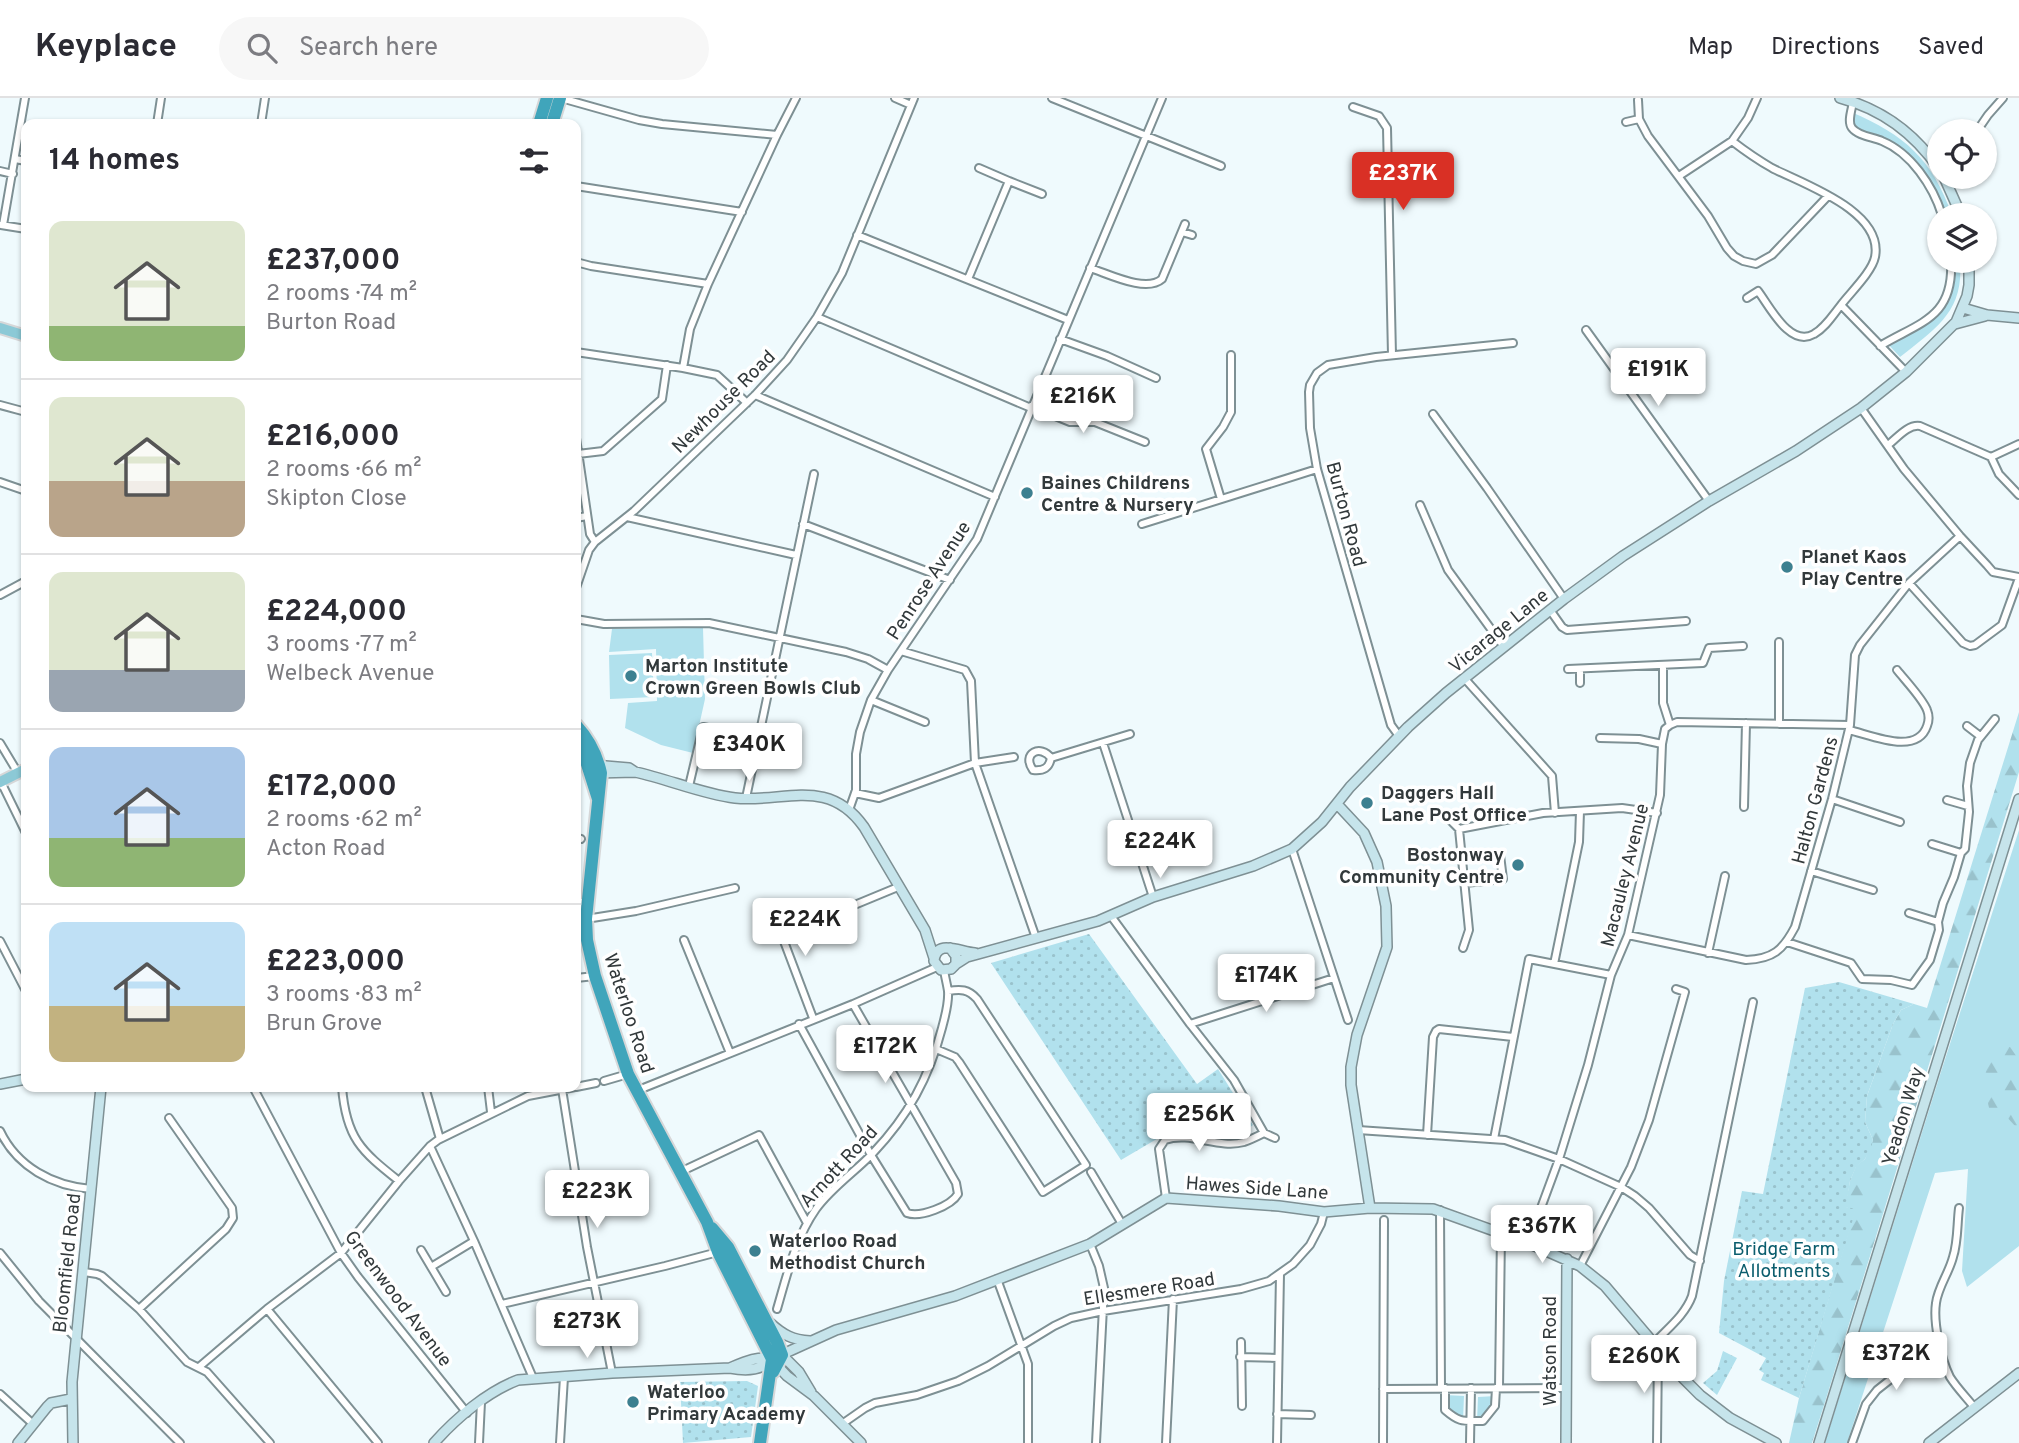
<!DOCTYPE html>
<html lang="en">
<head>
<meta charset="utf-8">
<style>
	body { margin:0; font-family:Overpass,sans-serif; background:#f7f7f7; color:#2b2b33; height:100vh; display:flex; flex-direction:column; font-size:26px; white-space:nowrap }
	* { box-sizing:border-box; margin:0 }
	p { font-size:23px; color:#7c7c81 }
	.icon { flex:none; width:38px; height:38px; fill:none; stroke:currentColor; stroke-width:2; stroke-linecap:round; stroke-linejoin:round }
	.map { position:relative; flex:1; overflow:hidden }
	.sheet { position:absolute; left:21px; top:21px; width:560px; height:973px; display:flex; flex-direction:column; background:#fff; border-radius:14px; box-shadow:0 2px 5px #0004 }
	.sheet>* { flex:none }
	.fabs { position:absolute; left:1927px; top:21px; display:grid; gap:14px }
	.fabs a { display:grid; place-items:center; width:70px; height:70px; border-radius:50%; background:#fff; box-shadow:0 2px 5px #0004; font-size:35px }
	.price { position:absolute; translate:-50% -60px; padding:0 16px; border-radius:7px; background:#fff; color:#222; font-size:23px; line-height:46px; filter:drop-shadow(0 2px 4px #0008) }
	.price::after { content:''; position:absolute; left:50%; top:42px; width:21px; height:16px; margin-left:-10px; background:inherit; clip-path:polygon(0 0,100% 0,50% 100%) }
	.price.selected { background:#d93025; color:#fff }
	ul { padding:0; list-style:none }
	li { display:flex; align-items:center; gap:21px; height:175px; padding:0 28px }
	li+li { border-top:2px solid #e1e1e2 }
	li span { display:grid; place-items:center; flex:none; width:196px; height:140px; border-radius:14px; color:#555 }
	li>.icon { margin-inline-start:auto }
	span .icon { width:84px; height:84px; fill:#fffc; stroke-width:1 }
	li b { font-size:30px }
	h2 { display:flex; justify-content:space-between; align-items:center; height:84px; padding:0 28px; font-size:30px }
	header { display:flex; align-items:center; gap:42px; box-sizing:border-box; height:98px; padding:0 35px; background:#fff; border-bottom:2px solid #e1e1e2 }
	header strong { font-size:33px }
	nav { display:flex; gap:38px; margin-inline-start:auto; font-size:24px }
	.search { width:490px; height:63px; background:#f7f7f7; display:flex; align-items:center; gap:18px; box-sizing:border-box; padding:0 24px; border-radius:38px; color:#7c7c81; font-size:26px }
	.map>svg:first-child { display:block }
	.grass { fill:#b1e1ed }
	.forest { fill:url(#forest-firs) }
	.park { fill:url(#park-dots) }
	.lines { fill:none; stroke-linecap:round; stroke-linejoin:round }
	.street-casing { stroke:#7e9094; stroke-width:10 }
	.secondary-casing { stroke:#7e9094; stroke-width:12 }
	.primary-casing { stroke:#d6d7d8; stroke-width:14 }
	.highway-casing { stroke:#d6d7d8; stroke-width:16 }
	.street { stroke:#fff; stroke-width:6 }
	.secondary { stroke:#c6e4eb; stroke-width:9 }
	.primary { stroke:#8cc9d6; stroke-width:10 }
	.highway { stroke:#40a5bb; stroke-width:12 }
	.poi-dot { fill:#3d8090; stroke:#fff; stroke-width:2.5 }
	.labels { text-anchor:middle; stroke-width:7; stroke-linejoin:round; paint-order:stroke }
	.street-label { font-size:19px; fill:#32393b; stroke:#fff }
	.poi-label { font-size:19px; font-weight:bold; fill:#32393b; stroke:#fff; text-anchor:start }
	.park-label { font-size:19px; fill:#0b5d6d; stroke:#fff }
</style>
</head>
<body>
<header>
<strong>Keyplace</strong>
<div class="search"><svg class="icon" aria-label="search" viewBox="0 0 24 24"><circle cx="10" cy="10" r="6"/><path d="M15 15l6 6"/></svg>Search here</div>
<nav><a>Map</a><a>Directions</a><a>Saved</a></nav>
</header>
<div class="map">
<svg width="2019" height="1345" viewBox="0 0 2019 1345">
	<defs>
		<pattern id="forest-firs" width="22" height="20" patternUnits="userSpaceOnUse" patternTransform="scale(1.75)"><rect width="22" height="20" fill="#b1e1ed"/><path d="M5 1l3.5 6h-7zM16 11l3.5 6h-7z" fill="#99c2cc"/></pattern>
		<pattern id="park-dots" width="8" height="8" patternUnits="userSpaceOnUse" patternTransform="scale(1.75)"><rect width="8" height="8" fill="#b1e1ed"/><path d="M2 2h.1M6 6h.1" fill="none" stroke="#99c2cc" stroke-width="1.8" stroke-linecap="round"/></pattern>
	</defs>
	<rect width="100%" height="100%" fill="#effafd"/>
	<path class="grass" d="M1851 14C1905 37 1932 61 1952 117H1942L1933 95 1900 54 1852 30Z
		M1951 163H1960C1964 214 1936 230 1900 259L1886 244 1923 225 1946 201Z
		M703 530 705 601 693 655 661 647 625 630 628 605 657 603 656 551 609 554 612 531Z
		M652 555 654 599 610 601 609 557Z
		M2019 732V1148L1967 1189 1962 1173 1968 1071 1935 1075 1847 1345H1825L1939 980Z
		M1445 1297 1464 1298 1463 1323 1445 1312Z
		M1496 1298 1495 1308 1483 1323H1477L1478 1299Z"/>
	<path class="forest" d="M2019 614V674L1826 1301 1812 1345H1789L1799 1300 1855 1112 1845 1109 1850 1083 1856 1068 1865 1061 1873 1042 1865 1024 1867 998 1893 926 1901 912 1914 906 1927 910Z
		M2002 949H2010L2019 962V1040L2017 1030 2003 1015 1992 1020 1991 1018C1989 1009 1986 999 1985 989 1983 976 1990 955 2002 949Z"/>
	<path class="park" d="M1089 836 1197 986 1218 971 1253 1027 1238 1038 1167 1035 1121 1062 991 865Z
		M1839 884 1914 906 1901 912 1893 926 1867 998 1865 1024 1873 1042 1871 1050 1865 1061 1856 1069 1850 1083 1846 1109 1856 1111 1799 1300 1761 1282 1764 1275 1759 1272 1766 1260 1719 1235 1724 1183 1742 1093 1763 1096 1805 890Z
		M1723 1253 1737 1260 1717 1297 1703 1285 1717 1273Z
		M747 1283 758 1288 751 1339 683 1345 680 1284Z"/>
	<g class="lines">
		<g class="street-casing">
			<path id="street" d="M561 0 639 22 662 26 777 37
				M895 0 911 7
				M1052 0 1221 68
				M1638 2 1639 21 1648 38 1708 118 1727 150 1734 158 1743 163 1756 166 1772 157 1828 98
				M1853 4C1852 11 1847 24 1852 30 1858 38 1873 39 1882 43 1911 55 1933 88 1942 117
				M1353 9 1379 18 1387 30 1392 257
				M1626 24 1639 21
				M157 26 161 0
				M261 26 265 0
				M1977 33 1988 17 2003 0
				M1732 43C1745 53 1758 62 1772 70 1803 86 1884 113 1875 159 1872 174 1850 195 1841 207L1906 274
				M15 61 26 63
				M0 73 13 76
				M1679 78 1732 43 1748 20 1757 0
				M1009 83 1042 96
				M576 88 742 114
				M1 127 26 131
				M3 127 25 0
				M1182 134 1192 137
				M857 137 1068 222
				M576 164 591 168 708 186
				M1090 170C1109 176 1146 195 1162 181L1185 126
				M968 181 1009 83 979 70
				M1747 200 1758 193C1770 209 1790 250 1814 236 1825 230 1833 217 1841 207
				M817 219 1031 310
				M1586 232 1709 403
				M1060 241 1107 258 1156 280
				M1880 248C1920 224 1954 220 1951 163
				M576 254 683 270 717 277 747 305
				M683 270 690 231 708 186 777 37 796 0
				M755 297 995 399
				M0 307 26 314
				M1031 308 1070 324H1095L1145 344
				M1861 310 1904 371 1960 438 1987 467 1993 474 2019 479
				M1433 316 1487 390 1564 501
				M576 340 590 436 595 444
				M1888 347C1897 340 1908 326 1920 328L1991 359 1999 376 2019 397
				M578 356 603 353 662 301 667 267
				M1991 359 2019 346
				M0 384 26 393
				M1221 401 1206 351 1223 329 1231 314V257
				M1420 407 1448 472 1504 549
				M627 419 796 457
				M576 420 587 418
				M803 426 950 482
				M1142 426 1317 371
				M1909 485 1963 545 1970 548 1975 547 2002 527 2019 480
				M576 490 589 452 595 444 634 413 755 297 787 262 817 219 842 175 914 0
				M0 497 26 483
				M1550 512 1562 529 1567 532 1686 523
				M576 521 604 526 709 525 846 554 868 561 888 572
				M1779 544V626
				M901 553 965 572 971 583 975 665 1036 840
				M1663 567V605L1670 627
				M1568 571 1703 565 1709 550 1743 548
				M1465 581 1552 678 1555 715
				M1580 585V571
				M871 602 925 624
				M1967 628 1980 638
				M1849 632C1871 637 1917 658 1927 628 1929 623 1929 617 1927 612 1923 601 1905 582 1897 572
				M1399 638 1391 627 1317 371 1310 330 1309 294 1310 287 1317 275 1328 267 1376 259 1513 245
				M1600 640 1639 641 1662 646
				M0 645 18 675
				M1103 645 1153 799
				M1051 660C1041 646 1021 655 1033 672 1044 673 1049 670 1051 660L1130 636
				M1 684 26 735
				M689 688 703 629 723 633
				M855 695 879 700 975 665 1014 659
				M746 700 814 376
				M1832 701 1900 724
				M1947 702 1968 708
				M1744 709 1746 625
				M849 712 856 692V656L860 634 871 602 888 572 977 441 1162 0
				M1444 716 1459 731 1543 715 1622 710 1657 715
				M1459 731 1469 832 1463 850
				M576 740 581 741
				M1932 746 1961 755
				M1292 751 1348 922
				M1811 773 1873 792
				M1465 785 1503 781 1500 757
				M576 805 588 803
				M771 809 813 920
				M1909 815 1938 824
				M1111 818 1190 926 1234 982 1264 1035
				M586 821 636 813 735 790
				M782 837 898 789
				M1628 837 1746 862C1773 861 1783 852 1795 829L1832 701 1850 627 1855 557 1860 547 1909 485 1960 438
				M684 842 730 955
				M0 843 26 893
				M1787 844 1851 865 1862 881 1891 882 1912 887 1930 862 1939 832 1938 824 1943 805 1954 779 1961 755 1965 751 1969 714 1967 688 1970 665 1978 642 1995 621
				M1708 855 1725 778
				M1554 866 1579 744 1580 713
				M576 880 595 878
				M799 926 871 1057 907 1115C920 1120 951 1108 958 1096L956 1085 853 906
				M1190 926 1334 880
				M936 951 955 959 959 964 1043 1094 1086 1067 977 901C968 891 961 891 948 893
				M604 983 628 976
				M253 989 341 1155 358 1179 467 1315
				M342 989C346 1040 361 1053 399 1083
				M425 989 440 1041
				M488 989 491 1014
				M576 989 596 985
				M562 991 587 1149 612 1275
				M636 993 853 906 937 869
				M1358 1032 1505 1042 1559 1061 1621 1089 1635 1098 1649 1110 1690 1157 1700 1163
				M0 1033C17 1069 53 1088 91 1091
				M1427 1037 1433 939 1436 933 1439 931 1513 939
				M1494 1041 1529 861 1611 877
				M430 1048 474 1143 533 1280
				M680 1074 759 1037 807 1125
				M1091 1074 1122 1126
				M1166 1100 1159 1051 1165 1042C1190 1033 1218 1051 1244 1044 1250 1042 1258 1038 1264 1035L1275 1040
				M1959 1110C1957 1126 1958 1144 1953 1159 1949 1175 1938 1189 1936 1205 1933 1225 1941 1261 1950 1279 1957 1290 1966 1299 1974 1309
				M1440 1112 1441 1290
				M1528 1145 1559 1061 1588 967 1611 877 1628 837 1660 697 1662 646 1665 631 1670 627 1677 624 1850 627
				M1090 1146 1099 1168 1104 1190 1096 1345
				M421 1152 446 1194
				M0 1155 39 1203 180 1345
				M1580 1168 1631 1069 1649 1022 1685 894 1676 891
				M431 1169 474 1143
				M84 1174 97 1176 102 1178 139 1211 187 1264 207 1274 270 1345
				M997 1181 1028 1266V1345
				M502 1206 665 1168 718 1154
				M139 1211 226 1131 233 1120 232 1110 169 1020
				M267 1211 378 1345
				M777 1211C787 1177 795 1141 816 1111 832 1089 855 1074 873 1055 908 1018 929 980 942 930 945 918 949 906 948 893 947 886 945 879 944 872
				M1241 1244 1242 1308
				M1654 1245C1668 1230 1685 1217 1692 1198L1753 904
				M1240 1259 1278 1260
				M199 1269 267 1211 341 1155 399 1083 430 1048 438 1042 528 998 575 989
				M1445 1290V1312C1460 1325 1463 1323 1483 1323L1495 1308 1496 1290
				M1499 1290 1501 1135
				M1383 1291 1566 1290
				M0 1296 33 1326
				M1277 1316 1311 1317
				M842 1326 865 1310 875 1305 917 1297 958 1283 988 1268 1054 1228 1071 1220 1103 1213 1241 1191 1269 1183 1293 1166 1310 1147 1321 1126 1324 1114
				M479 1345 481 1304
				M560 1345 564 1279
				M1166 1345 1173 1201
				M1277 1345 1280 1176
				M1383 1345 1384 1122
				M1470 1345 1471 1290
				M1657 1345 1658 1251
				M1852 1345 1866 1306 1877 1292 1939 1243"/>
		</g>
		<g class="secondary-casing">
			<path id="secondary" d="M1840 0C1881 11 1915 36 1939 71
				M1944 79 1961 117
				M1963 210 1987 217 2019 220
				M1955 226 1985 218
				M594 667 629 670 635 674C668 681 702 696 735 700 784 705 828 678 864 729L925 832 934 860
				M595 675 635 674
				M1337 706 1364 735 1377 764 1386 808 1387 849 1357 937 1351 969V987L1370 1110
				M950 850 956 858V866L951 871 941 872 934 863C936 840 960 854 975 855
				M956 866 967 859 1098 823 1153 799 1253 768 1292 751 1322 724 1350 689 1408 629 1446 595 1564 501 1623 458 1709 403 1796 353 1861 310 1906 274 1956 224 1967 198 1969 187V163
				M0 986 26 981
				M770 1225C783 1237 793 1242 810 1243
				M782 1257 799 1274 811 1294
				M773 1263 787 1278 814 1298 861 1345
				M730 1270C742 1265 759 1257 772 1261
				M18 1345 47 1309 51 1305 71 1301
				M73 1345 72 1284 101 989
				M434 1345C456 1320 487 1294 518 1282L612 1275 730 1270C745 1273 762 1273 772 1261L836 1232 955 1198 1090 1146 1166 1100 1279 1108 1324 1114 1370 1110 1433 1111 1528 1145 1580 1168 1605 1188 1684 1281 1700 1297 1730 1320 1776 1345
				M1566 1345 1567 1161
				M1819 1345 2019 701
				M1929 1345 2019 1275"/>
		</g>
		<g class="primary-casing">
			<path id="primary" d="M0 230 26 238
				M0 684 26 671"/>
		</g>
		<g class="highway-casing">
			<path id="highway" d="M539 26 547 0
				M552 26 560 0
				M576 627C588 640 597 657 601 675L586 821 587 842 595 878 628 976 707 1124 718 1154 772 1261 760 1345
				M576 640 585 660 598 701
				M712 1130 728 1149 777 1244 782 1257 773 1274"/>
		</g>
		<use href="#street" class="street"/>
		<use href="#secondary" class="secondary"/>
		<use href="#primary" class="primary"/>
		<use href="#highway" class="highway"/>
	</g>
	<g class="poi-dot">
		<circle cx="1027" cy="395" r="7"/>
		<circle cx="1787" cy="469" r="7"/>
		<circle cx="631" cy="578" r="7"/>
		<circle cx="1367" cy="705" r="7"/>
		<circle cx="1518" cy="767" r="7"/>
		<circle cx="755" cy="1153" r="7"/>
		<circle cx="633" cy="1304" r="7"/>
	</g>
	<g class="labels">
		<g class="street-label">
			<text transform="translate(723 303) rotate(-45)" y="7">Newhouse Road</text>
			<text transform="translate(1347 416) rotate(75)" y="7">Burton Road</text>
			<text transform="translate(928 482) rotate(-57)" y="7">Penrose Avenue</text>
			<text transform="translate(1498 532) rotate(-39)" y="7">Vicarage Lane</text>
			<text transform="translate(1814 702) rotate(-75)" y="7">Halton Gardens</text>
			<text transform="translate(1624 777) rotate(-76)" y="7">Macauley Avenue</text>
			<text transform="translate(630 915) rotate(72)" y="7">Waterloo Road</text>
			<text transform="translate(1902 1018) rotate(-73)" y="7">Yeadon Way</text>
			<text transform="translate(838 1068) rotate(-47)" y="7">Arnott Road</text>
			<text transform="translate(1257 1089) rotate(4)" y="7">Hawes Side Lane</text>
			<text transform="translate(66 1165) rotate(-84)" y="7">Bloomfield Road</text>
			<text transform="translate(1149 1190) rotate(-9)" y="7">Ellesmere Road</text>
			<text transform="translate(399 1200) rotate(53)" y="7">Greenwood Avenue</text>
			<text transform="translate(1549 1253) rotate(-90)" y="7">Watson Road</text>
		</g>
		<g class="poi-label">
			<text x="1041" y="391">Baines Childrens<tspan x="1041" dy="22">Centre &amp; Nursery</tspan></text>
			<text x="1801" y="465">Planet Kaos<tspan x="1801" dy="22">Play Centre</tspan></text>
			<text x="645" y="574">Marton Institute<tspan x="645" dy="22">Crown Green Bowls Club</tspan></text>
			<text x="1381" y="701">Daggers Hall<tspan x="1381" dy="22">Lane Post Office</tspan></text>
			<text x="1504" y="763" text-anchor="end">Bostonway<tspan x="1504" dy="22">Community Centre</tspan></text>
			<text x="769" y="1149">Waterloo Road<tspan x="769" dy="22">Methodist Church</tspan></text>
			<text x="647" y="1300">Waterloo<tspan x="647" dy="22">Primary Academy</tspan></text>
		</g>
		<g class="park-label">
			<text x="1784" y="1157">Bridge Farm<tspan x="1784" dy="22">Allotments</tspan></text>
		</g>
	</g>
</svg>
<div class="fabs">
<a><svg class="icon" aria-label="locate" viewBox="0 0 24 24"><circle cx="12" cy="12" r="6"/><path d="M12 2v4M12 18v4M2 12h4M18 12h4"/></svg></a>
<a><svg class="icon" aria-label="layers" viewBox="0 0 24 24"><path d="M12 4l9 5-9 5-9-5zM3 14l9 5 9-5"/></svg></a>
</div>
<b class="price selected" style="left:1403px;top:114px">£237K</b>
<b class="price" style="left:1658px;top:310px">£191K</b>
<b class="price" style="left:1083px;top:337px">£216K</b>
<b class="price" style="left:749px;top:685px">£340K</b>
<b class="price" style="left:1160px;top:782px">£224K</b>
<b class="price" style="left:805px;top:860px">£224K</b>
<b class="price" style="left:1266px;top:916px">£174K</b>
<b class="price" style="left:885px;top:987px">£172K</b>
<b class="price" style="left:1199px;top:1055px">£256K</b>
<b class="price" style="left:597px;top:1132px">£223K</b>
<b class="price" style="left:1542px;top:1167px">£367K</b>
<b class="price" style="left:587px;top:1262px">£273K</b>
<b class="price" style="left:1896px;top:1294px">£372K</b>
<b class="price" style="left:1644px;top:1297px">£260K</b>
<section class="sheet">
<h2>14 homes<svg class="icon" aria-label="filters" viewBox="0 0 24 24"><path d="M4 7h16M4 17h16"/><circle cx="9" cy="7" r="2"/><circle cx="15" cy="17" r="2"/></svg></h2>
<ul>
<li><span style="background:linear-gradient(#dfe7d0 75%,#8fb573 0)"><svg class="icon" aria-label="home" viewBox="0 0 24 24"><path d="M3 11l9-7 9 7M6 9v11h12V9"/></svg></span><div><b>£237,000</b><p>2 rooms · 74 m²</p><p>Burton Road</p></div></li>
<li><span style="background:linear-gradient(#dfe7d0 60%,#b9a48a 0)"><svg class="icon" aria-label="home" viewBox="0 0 24 24"><path d="M3 11l9-7 9 7M6 9v11h12V9"/></svg></span><div><b>£216,000</b><p>2 rooms · 66 m²</p><p>Skipton Close</p></div></li>
<li><span style="background:linear-gradient(#dfe7d0 70%,#9aa5b1 0)"><svg class="icon" aria-label="home" viewBox="0 0 24 24"><path d="M3 11l9-7 9 7M6 9v11h12V9"/></svg></span><div><b>£224,000</b><p>3 rooms · 77 m²</p><p>Welbeck Avenue</p></div></li>
<li><span style="background:linear-gradient(#a9c7e8 65%,#8fb573 0)"><svg class="icon" aria-label="home" viewBox="0 0 24 24"><path d="M3 11l9-7 9 7M6 9v11h12V9"/></svg></span><div><b>£172,000</b><p>2 rooms · 62 m²</p><p>Acton Road</p></div></li>
<li><span style="background:linear-gradient(#bfe0f5 60%,#c2b280 0)"><svg class="icon" aria-label="home" viewBox="0 0 24 24"><path d="M3 11l9-7 9 7M6 9v11h12V9"/></svg></span><div><b>£223,000</b><p>3 rooms · 83 m²</p><p>Brun Grove</p></div></li>
</ul>
</section>
</div>
</body>
</html>
